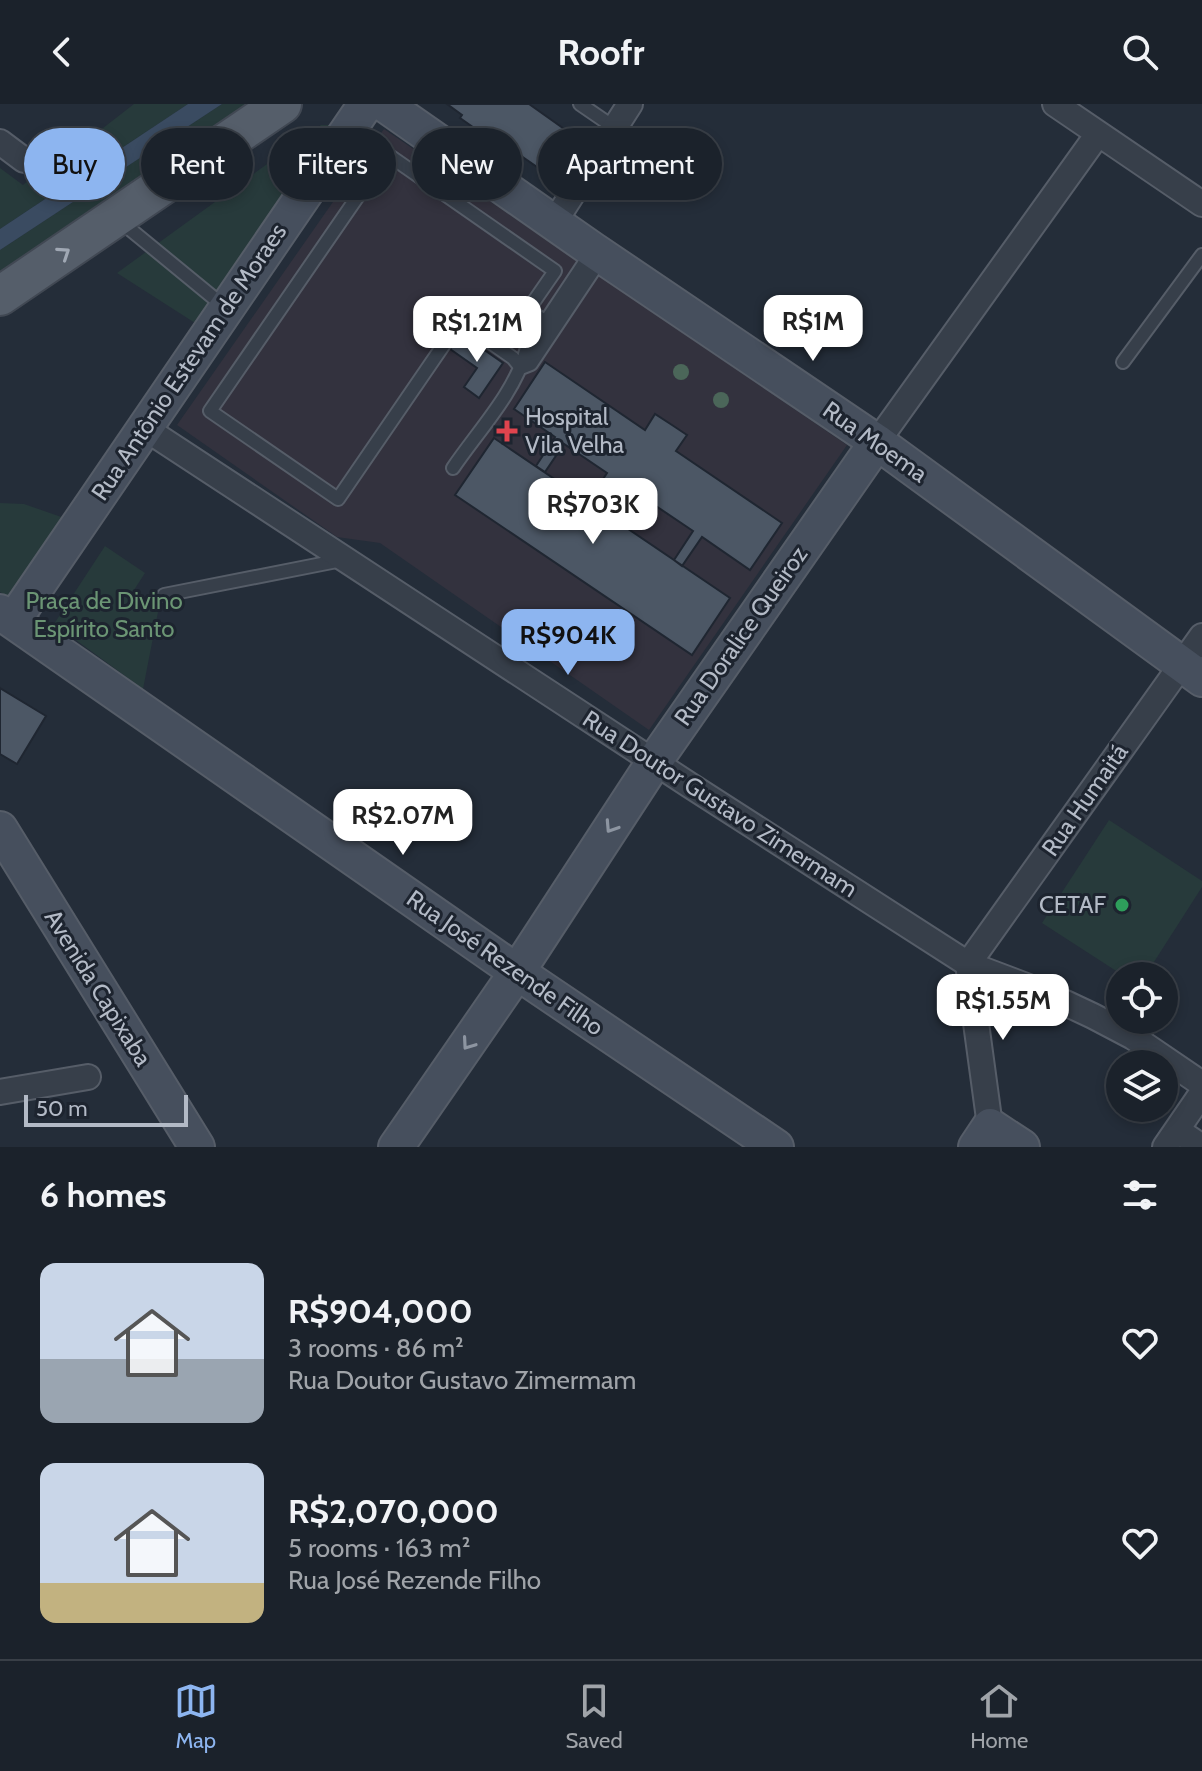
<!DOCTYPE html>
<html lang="en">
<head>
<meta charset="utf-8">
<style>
	body { margin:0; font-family:Cabin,sans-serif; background:#242a33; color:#f1f3f6; height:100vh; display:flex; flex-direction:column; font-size:30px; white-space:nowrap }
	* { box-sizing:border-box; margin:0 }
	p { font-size:26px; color:#a0a4a9 }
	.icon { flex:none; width:44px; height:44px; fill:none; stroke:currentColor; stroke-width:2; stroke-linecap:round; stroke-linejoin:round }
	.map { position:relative; height:1043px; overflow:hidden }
	.panel { display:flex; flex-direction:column; background:#1b222b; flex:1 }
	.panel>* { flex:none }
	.guide { position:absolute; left:24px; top:24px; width:800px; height:72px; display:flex; gap:16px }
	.tools { position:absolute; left:1106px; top:858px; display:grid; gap:16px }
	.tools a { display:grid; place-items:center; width:72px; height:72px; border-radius:50%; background:#1b222b; box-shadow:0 4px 12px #0003,0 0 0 2px #393f47; font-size:40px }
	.scale { position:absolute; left:24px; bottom:20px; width:164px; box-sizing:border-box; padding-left:8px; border:4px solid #b3bac6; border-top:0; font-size:22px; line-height:28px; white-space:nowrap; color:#b3bac6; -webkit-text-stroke:6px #1d242f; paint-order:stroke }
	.price { position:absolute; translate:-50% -68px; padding:0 18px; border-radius:16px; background:#fff; color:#222; font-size:26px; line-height:52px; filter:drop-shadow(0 2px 4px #0008) }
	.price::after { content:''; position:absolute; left:50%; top:48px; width:24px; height:18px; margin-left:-12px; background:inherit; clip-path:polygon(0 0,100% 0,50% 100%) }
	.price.selected { background:#8db5f0; color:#111 }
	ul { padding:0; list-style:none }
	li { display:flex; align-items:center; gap:24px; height:200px; padding:0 40px }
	li span { display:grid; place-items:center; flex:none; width:224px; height:160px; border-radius:16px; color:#555 }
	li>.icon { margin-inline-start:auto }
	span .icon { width:96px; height:96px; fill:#fffc; stroke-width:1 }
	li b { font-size:34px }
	h2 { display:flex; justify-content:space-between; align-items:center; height:96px; padding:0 40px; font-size:34px }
	.chip { padding:0 28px; border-radius:36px; background:#1b222b; box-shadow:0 4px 12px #0003,0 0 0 2px #393f47; font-size:28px; line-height:72px }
	.chip.selected { background:#8db5f0; color:#111 }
	header { display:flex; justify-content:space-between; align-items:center; height:104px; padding:0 40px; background:#1b222b; font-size:36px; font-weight:700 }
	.menu { display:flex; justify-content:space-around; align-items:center; height:112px; border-top:2px solid #393f47; background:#1b222b; font-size:22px; color:#a0a4a9 }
	.menu a { display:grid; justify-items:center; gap:4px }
	.menu .selected { color:#8db5f0 }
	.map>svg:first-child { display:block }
	.medical { fill:#33323e }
	.green { fill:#273a3b }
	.water { fill:#3a4b61 }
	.building { fill:#4c5765; stroke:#1f2631; stroke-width:2 }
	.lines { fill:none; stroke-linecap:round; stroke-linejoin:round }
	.lane-casing { stroke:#565d68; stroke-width:16 }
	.street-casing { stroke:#565d68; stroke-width:28 }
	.secondary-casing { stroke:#565d68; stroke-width:38 }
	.primary-casing { stroke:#414853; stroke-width:42 }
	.lane { stroke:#373f4a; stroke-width:12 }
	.street { stroke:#373f4a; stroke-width:24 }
	.secondary { stroke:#464f5d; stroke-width:34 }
	.primary { stroke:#555e6a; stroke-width:38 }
	.tree { fill:#4b6659 }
	.oneway { stroke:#a0a8b4 }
	.oneway2 { stroke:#8d95a1 }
	.health-dot { fill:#e0444e; stroke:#1d242f; stroke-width:3 }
	.leisure-dot { fill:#2e9e5b; stroke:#1d242f; stroke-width:3 }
	.labels { text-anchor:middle; stroke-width:6; stroke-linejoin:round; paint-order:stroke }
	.street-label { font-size:24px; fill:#b3bac6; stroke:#1d242f }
	.poi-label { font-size:24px; fill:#b3bac6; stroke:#1d242f; text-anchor:start }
	.park-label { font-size:24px; fill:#6b9574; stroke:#1d242f }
</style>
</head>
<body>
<header><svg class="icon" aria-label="back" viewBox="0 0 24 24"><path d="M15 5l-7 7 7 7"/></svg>Roofr<svg class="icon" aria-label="search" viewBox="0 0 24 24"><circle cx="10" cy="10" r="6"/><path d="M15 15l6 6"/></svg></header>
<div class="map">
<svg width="1202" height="1043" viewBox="0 0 1202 1043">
	<rect width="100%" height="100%" fill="#242d39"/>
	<path class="medical" d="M384 25 847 341 649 626 380 439 337 433 177 321Z"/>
	<path class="green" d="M134 0H188L0 125V64L23 81 53 55 62 56Z
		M222 0H246L0 172V146Z
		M321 21H344L206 226 117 169Z
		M0 399 24 400 70 416 14 497 0 488Z
		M105 442 145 469 134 486 159 503 143 585 54 520Z
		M1109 716 1202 777V783L1145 872H1124L1042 819Z"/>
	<path class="water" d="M188 0H222L0 146V125Z"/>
	<path class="building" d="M447 0H529L567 27 540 65 514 47 511 50 460 14 462 11Z
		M460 229 503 259 479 294 464 283 477 264 450 245Z
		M545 258 645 326 655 310 672 321 687 331 676 347 782 419 750 466 702 433 682 462 674 456 693 427 647 396 627 424 588 398 607 369 564 340 545 368 536 362 555 333 514 305Z
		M494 334 730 494 692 551 455 391Z
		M0 584 46 612 17 660 0 650Z"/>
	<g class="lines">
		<g class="lane-casing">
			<path id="lane" d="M580 0 615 24
				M120 117 226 204
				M1123 258 1202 151
				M521 264 513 254 460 217 338 395 210 307 387 50 555 167 528 206 546 218
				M521 264 531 260 601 155
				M453 364C478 327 514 290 526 247L591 149
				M164 491 342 456"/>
		</g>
		<g class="street-casing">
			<path id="street" d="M1055 0 1202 100
				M0 38 24 56
				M555 117 630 0
				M143 323 691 682 968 860 1042 888 1093 912 1133 933 1202 980
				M877 338 1098 30
				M968 860 1202 532
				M968 860 990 1022
				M0 988 88 973
				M1177 1026 1202 1043
				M1165 1043 1202 989"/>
		</g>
		<g class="secondary-casing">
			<path id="secondary" d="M384 0 593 146 877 338 1202 575
				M0 508 517 868 776 1043
				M13 517 366 0
				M0 725 197 1043
				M396 1043 517 868 654 658 877 338
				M976 1043 990 1022 1022 1043"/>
		</g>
		<g class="primary-casing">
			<path id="primary" d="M0 192 282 0"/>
		</g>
		<use href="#lane" class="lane"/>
		<use href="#street" class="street"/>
		<use href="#secondary" class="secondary"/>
		<use href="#primary" class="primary"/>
	</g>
	<g class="tree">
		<circle cx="681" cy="268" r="8"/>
		<circle cx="721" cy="296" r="8"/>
	</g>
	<defs><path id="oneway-chevron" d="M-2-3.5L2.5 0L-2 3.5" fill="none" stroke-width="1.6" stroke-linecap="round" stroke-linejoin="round" transform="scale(2)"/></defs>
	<use class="oneway" href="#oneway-chevron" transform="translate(64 149) rotate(-34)"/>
	<g class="oneway2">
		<use href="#oneway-chevron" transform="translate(611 723) rotate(123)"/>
		<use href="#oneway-chevron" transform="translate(468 940) rotate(125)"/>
	</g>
	<path class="health-dot" d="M503 315h8v8h8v8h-8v8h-8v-8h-8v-8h8z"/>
	<circle class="leisure-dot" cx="1122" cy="801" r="8"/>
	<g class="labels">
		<g class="street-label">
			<text transform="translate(189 258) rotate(-56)" y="8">Rua Antônio Estevam de Moraes</text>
			<text transform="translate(875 338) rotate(35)" y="8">Rua Moema</text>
			<text transform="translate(741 532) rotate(-55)" y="8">Rua Doralice Queiroz</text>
			<text transform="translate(1085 696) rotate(-55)" y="8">Rua Humaitá</text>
			<text transform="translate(720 700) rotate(33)" y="8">Rua Doutor Gustavo Zimermam</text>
			<text transform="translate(505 859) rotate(35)" y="8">Rua José Rezende Filho</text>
			<text transform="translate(98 884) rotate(58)" y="8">Avenida Capixaba</text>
		</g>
		<g class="poi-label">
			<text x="525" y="321">Hospital<tspan x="525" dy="28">Vila Velha</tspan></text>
			<text x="1106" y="809" text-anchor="end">CETAF</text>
		</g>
		<g class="park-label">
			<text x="104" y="505">Praça de Divino<tspan x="104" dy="28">Espírito Santo</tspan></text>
		</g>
	</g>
</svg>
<div class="tools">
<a><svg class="icon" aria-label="locate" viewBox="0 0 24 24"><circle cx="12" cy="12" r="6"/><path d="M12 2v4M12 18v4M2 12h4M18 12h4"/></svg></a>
<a><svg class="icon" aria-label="layers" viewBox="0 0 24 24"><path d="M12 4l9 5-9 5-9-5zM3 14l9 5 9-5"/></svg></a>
</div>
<div class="scale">50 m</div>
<b class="price" style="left:813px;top:259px">R$1M</b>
<b class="price" style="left:477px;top:260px">R$1.21M</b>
<b class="price" style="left:593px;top:442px">R$703K</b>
<b class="price selected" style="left:568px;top:573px">R$904K</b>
<b class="price" style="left:403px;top:753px">R$2.07M</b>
<b class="price" style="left:1003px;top:938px">R$1.55M</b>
<div class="guide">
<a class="chip selected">Buy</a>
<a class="chip">Rent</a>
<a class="chip">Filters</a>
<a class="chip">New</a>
<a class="chip">Apartment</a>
</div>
</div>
<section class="panel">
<h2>6 homes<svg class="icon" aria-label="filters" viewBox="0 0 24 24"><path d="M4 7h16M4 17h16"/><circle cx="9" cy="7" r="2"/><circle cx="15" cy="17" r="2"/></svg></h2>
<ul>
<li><span style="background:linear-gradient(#c9d6e8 60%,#9aa5b1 0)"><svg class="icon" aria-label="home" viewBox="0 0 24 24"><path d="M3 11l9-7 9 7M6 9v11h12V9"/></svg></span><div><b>R$904,000</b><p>3 rooms · 86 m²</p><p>Rua Doutor Gustavo Zimermam</p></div><svg class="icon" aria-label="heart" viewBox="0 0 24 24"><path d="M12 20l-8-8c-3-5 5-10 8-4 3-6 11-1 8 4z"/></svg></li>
<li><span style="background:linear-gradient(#c9d6e8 75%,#c2b280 0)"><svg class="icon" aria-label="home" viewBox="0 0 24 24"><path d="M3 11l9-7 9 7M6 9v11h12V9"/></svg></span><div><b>R$2,070,000</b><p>5 rooms · 163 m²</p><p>Rua José Rezende Filho</p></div><svg class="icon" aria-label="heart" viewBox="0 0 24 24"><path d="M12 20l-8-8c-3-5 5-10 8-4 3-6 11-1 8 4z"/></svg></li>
</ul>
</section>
<nav class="menu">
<a class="selected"><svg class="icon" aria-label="map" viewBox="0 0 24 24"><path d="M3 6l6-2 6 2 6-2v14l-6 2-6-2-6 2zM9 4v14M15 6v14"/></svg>Map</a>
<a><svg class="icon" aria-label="saved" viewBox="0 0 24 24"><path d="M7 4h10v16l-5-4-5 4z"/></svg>Saved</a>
<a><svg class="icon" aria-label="home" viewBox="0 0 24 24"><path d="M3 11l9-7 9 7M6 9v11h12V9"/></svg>Home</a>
</nav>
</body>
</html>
